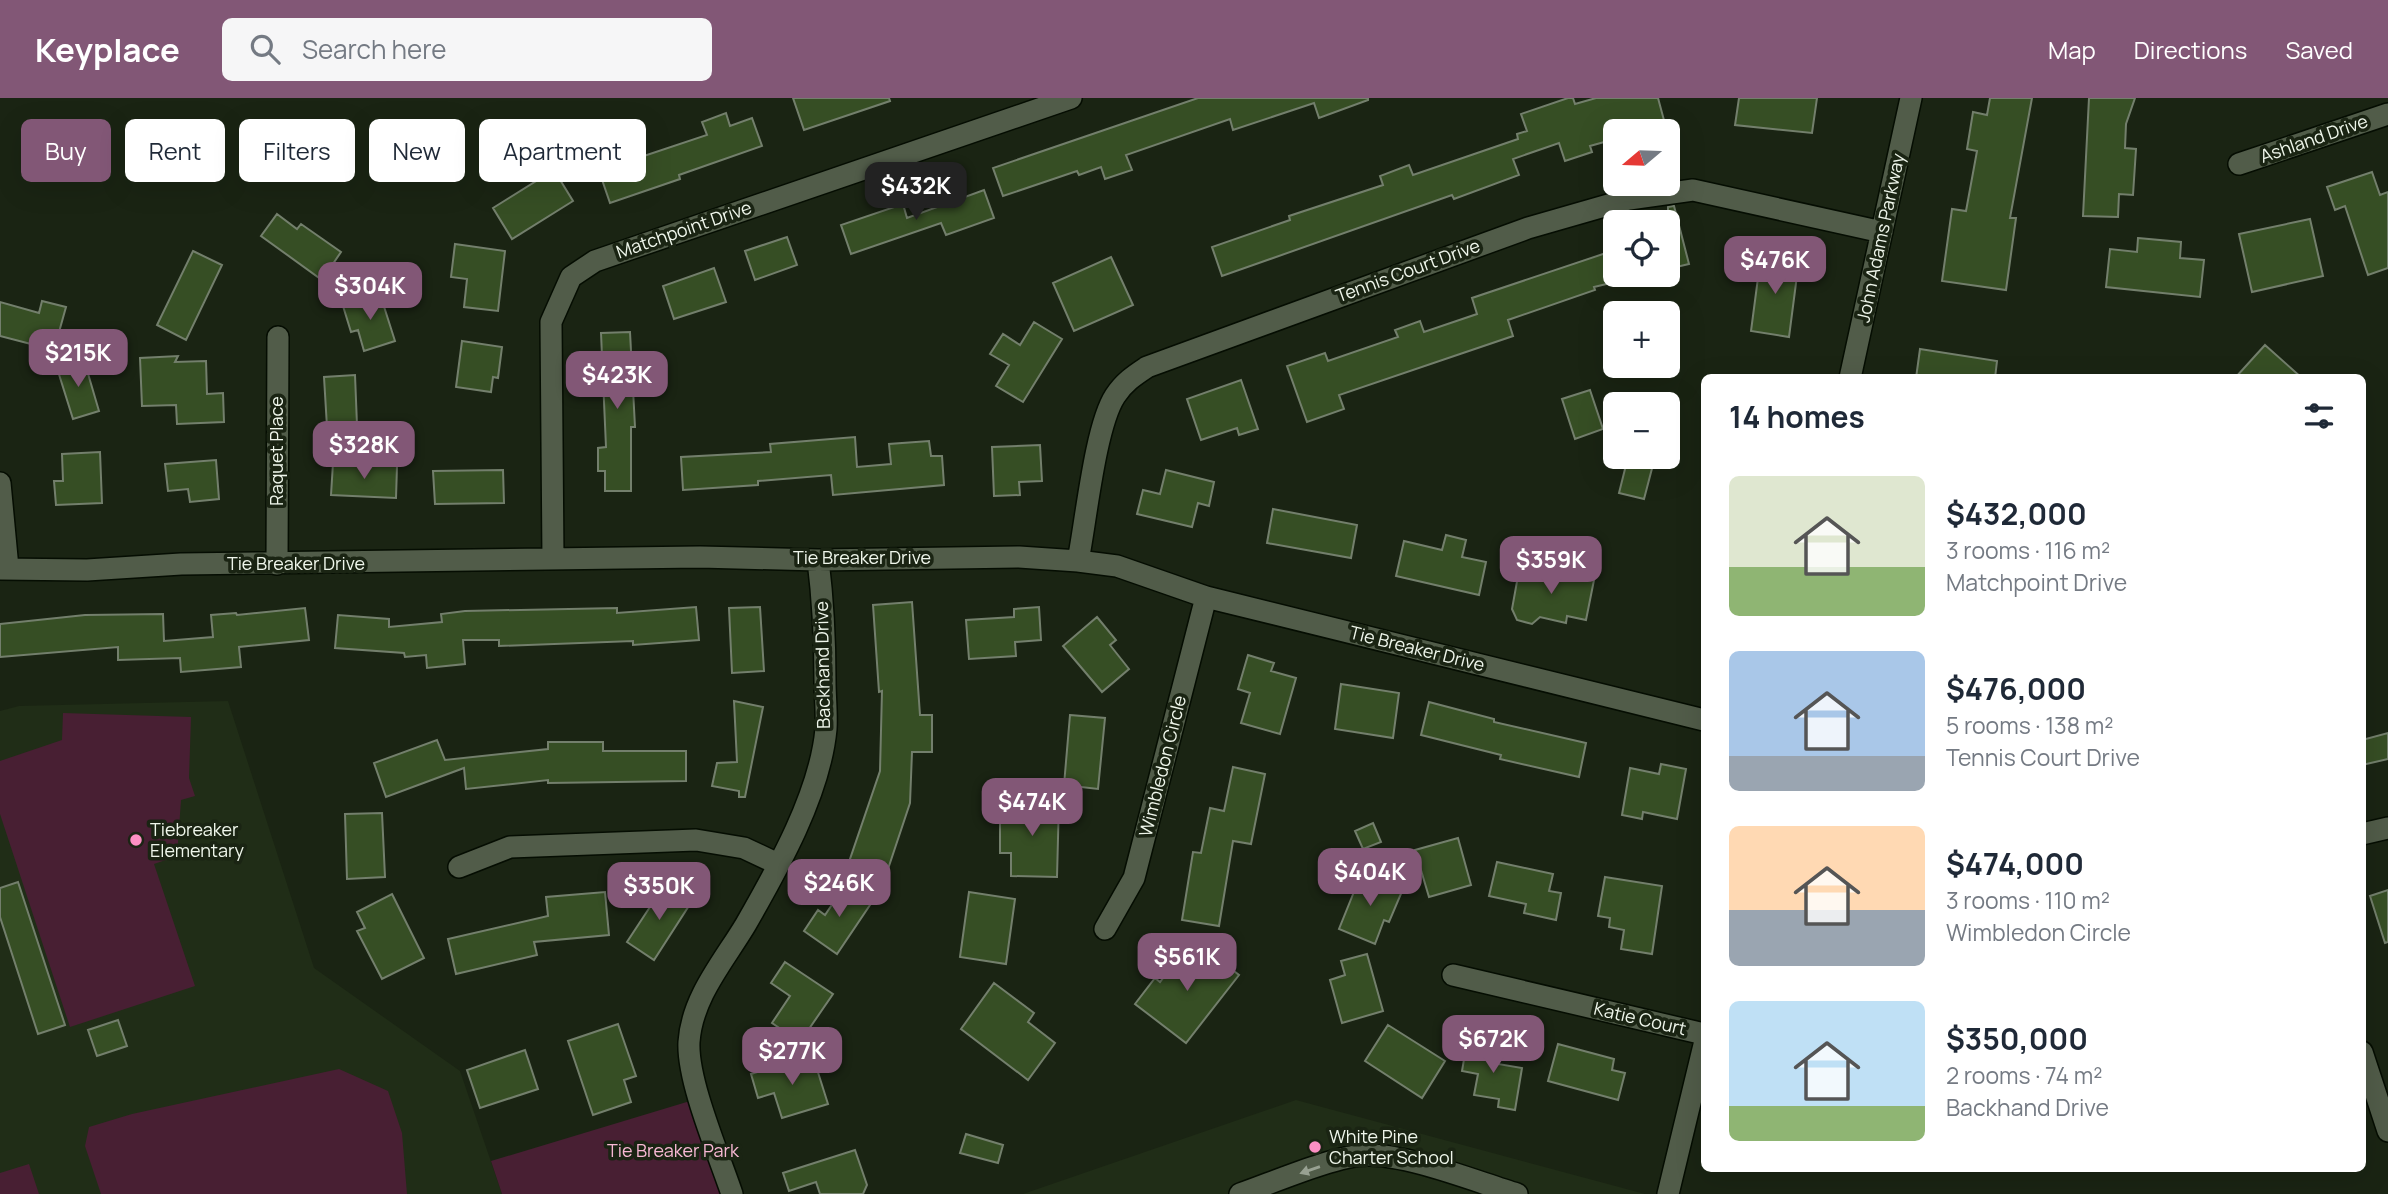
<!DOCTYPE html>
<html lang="en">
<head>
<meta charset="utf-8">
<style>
	body { margin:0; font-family:Manrope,sans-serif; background:#f6f6f7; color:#1f2937; height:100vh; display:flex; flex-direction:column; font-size:26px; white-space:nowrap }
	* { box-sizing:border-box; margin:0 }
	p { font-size:23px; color:#747a83 }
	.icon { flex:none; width:38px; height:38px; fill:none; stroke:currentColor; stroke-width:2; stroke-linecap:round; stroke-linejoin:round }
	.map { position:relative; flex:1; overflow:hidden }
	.sheet { position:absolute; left:1701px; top:276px; width:665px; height:798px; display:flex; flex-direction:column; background:#fff; border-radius:10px; box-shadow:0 7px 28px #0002 }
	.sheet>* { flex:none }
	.hud { position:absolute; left:21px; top:21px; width:665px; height:63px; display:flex; gap:14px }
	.needle { width:46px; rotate:251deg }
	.controls { position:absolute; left:1603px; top:21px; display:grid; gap:14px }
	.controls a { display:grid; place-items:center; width:77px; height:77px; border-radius:10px; background:#fff; box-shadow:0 7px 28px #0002; font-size:35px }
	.price { position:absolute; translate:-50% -60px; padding:0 16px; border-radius:14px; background:#825776; color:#fff; font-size:23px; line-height:46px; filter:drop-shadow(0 2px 4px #0008) }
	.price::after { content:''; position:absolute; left:50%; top:42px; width:21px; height:16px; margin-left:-10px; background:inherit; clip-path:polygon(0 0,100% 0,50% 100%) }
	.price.selected { background:#222; color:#fff }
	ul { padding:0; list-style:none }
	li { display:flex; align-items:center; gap:21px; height:175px; padding:0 28px }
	li span { display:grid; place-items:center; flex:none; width:196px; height:140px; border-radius:10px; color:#555 }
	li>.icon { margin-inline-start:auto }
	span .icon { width:84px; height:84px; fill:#fffc; stroke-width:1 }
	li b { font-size:30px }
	h2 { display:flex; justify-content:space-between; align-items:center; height:84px; padding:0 28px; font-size:30px }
	.chip { padding:0 24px; border-radius:10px; background:#fff; box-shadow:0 7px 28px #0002; font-size:24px; line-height:63px }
	.chip.selected { background:#825776; color:#fff }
	header { display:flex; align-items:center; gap:42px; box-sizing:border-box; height:98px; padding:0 35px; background:#825776; color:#fff }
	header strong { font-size:33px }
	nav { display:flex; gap:38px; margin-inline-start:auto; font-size:24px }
	.search { width:490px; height:63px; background:#f6f6f7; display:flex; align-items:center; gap:18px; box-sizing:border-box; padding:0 24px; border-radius:10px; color:#747a83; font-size:26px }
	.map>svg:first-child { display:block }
	.built { fill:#202d17 }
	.green { fill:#481f33 }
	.building { fill:#364e24; stroke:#737f6c; stroke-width:2 }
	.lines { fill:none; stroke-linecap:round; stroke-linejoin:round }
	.minor-casing { stroke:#050d02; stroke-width:24 }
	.minor { stroke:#515c49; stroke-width:21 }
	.oneway { fill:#98a192 }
	.poi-dot { fill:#fc8fc3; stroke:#1a2413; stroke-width:2.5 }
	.labels { text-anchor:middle; stroke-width:7; stroke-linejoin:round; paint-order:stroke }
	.street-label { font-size:18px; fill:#eff6eb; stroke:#1a2413 }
	.poi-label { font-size:18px; fill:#eff6eb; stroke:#1a2413; text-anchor:start }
	.park-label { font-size:18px; fill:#f8b8d4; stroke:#1a2413 }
</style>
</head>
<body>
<header>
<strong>Keyplace</strong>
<div class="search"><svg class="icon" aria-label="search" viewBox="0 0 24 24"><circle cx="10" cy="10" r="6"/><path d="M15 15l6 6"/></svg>Search here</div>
<nav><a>Map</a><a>Directions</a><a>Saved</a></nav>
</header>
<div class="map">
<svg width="2388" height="1096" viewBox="0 0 2388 1096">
	<rect width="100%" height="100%" fill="#1a2413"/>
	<path class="built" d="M228 603 314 870 460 973 502 1096H0V613L19 608Z
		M1296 1002 1645 1096H1023Z"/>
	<path class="green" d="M63 615 191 619 189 680 195 698 181 702 177 758 154 766 195 888 70 929 0 716V663L62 642Z
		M339 971 388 993 402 1035 407 1096H101L85 1048 89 1029 132 1016Z
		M700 1000 733 1096H502L491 1063Z
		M29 1066 39 1096H0V1075Z"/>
	<path class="building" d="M793 0H889L890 3 804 32Z
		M1198 0H1368V2L1319 20 1314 5 1233 32 1230 21 1126 57 1132 72 1105 81 1101 69 1079 77 1077 73 1003 98 993 70Z
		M1568 0H1573L1575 6 1596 0H1658L1665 26 1640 33H1615V41L1590 48 1592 54 1565 63 1559 45 1513 61 1519 77 1454 101 1452 97 1222 178 1212 149 1290 122 1289 118 1383 87 1380 78 1409 67 1413 77 1518 41 1517 36 1527 33 1521 16Z
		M1739 0H1817L1812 35 1735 27Z
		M1990 0H2032L2010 120H2016L2006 192 1942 183 1952 111 1966 113 1977 53 1967 51 1973 14 1987 17Z
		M2089 0H2135L2126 26 2125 50 2136 51 2133 97 2119 96 2118 119 2083 118Z
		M726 15 730 28 752 20 762 48 679 77 680 81 610 105 599 73 707 37 702 24Z
		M554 72 573 103 512 141 493 110Z
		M2372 74 2380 97 2388 94V170L2368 177 2345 108 2335 112 2327 89Z
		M984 92 994 120 946 137 941 125 851 156 841 127 903 106 907 120Z
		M1674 108 1689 166 1668 171V109Z
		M277 116 297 131 301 126 341 154 322 182 261 138Z
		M2310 121 2323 178 2252 194 2239 136Z
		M787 139 797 167 755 182 745 153Z
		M2138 140 2181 144 2180 160 2204 162 2200 199 2106 189 2110 151 2137 154Z
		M455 146 505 153 498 213 464 209 467 181 451 179Z
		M1615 152V184L1594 189 1595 192 1508 222 1513 238 1339 297 1344 311 1307 324 1287 268 1325 255 1328 263 1398 239 1395 232 1420 223 1424 234 1477 216 1472 200Z
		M193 153 222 167 186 242 157 227Z
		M1761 157 1799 162 1789 239 1751 233Z
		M1111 159 1133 207 1074 233 1053 185Z
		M714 170 726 204 674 221 663 188Z
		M380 196 395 243 364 253 358 232 351 234 343 208Z
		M42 203 66 209 54 252 0 238V204L39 215Z
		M1034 224 1062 241 1023 304 996 288 1009 267 990 256 1003 236 1020 247Z
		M630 234 635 329H631V393H605V373H598V350L606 349 601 235Z
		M462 243 502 249 498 280 493 279 491 294 456 289Z
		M2265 247 2302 280H2235Z
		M1920 251 1997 263 1995 280H1916Z
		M178 258 175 264 206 263 207 296 223 295 224 324 177 326 176 307 142 308 140 260Z
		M84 262 99 313 73 321 57 270Z
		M355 277 357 327 327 329 324 279Z
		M1241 282 1258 331 1239 337 1237 330 1201 342 1187 301Z
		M1590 292 1603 331 1575 341 1562 301Z
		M855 339 857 369 891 366 889 346 929 343 931 358H942L944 387 833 397 831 377 758 383V387L683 392 681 359 771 354 770 346Z
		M1040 347 1042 383 1019 384 1020 397 994 398 992 349Z
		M100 354 102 405 56 407 54 383H63L62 356Z
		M1628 359H1655L1644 401 1619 395Z
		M216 362 219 401 190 404 188 391 168 393 165 366Z
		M333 365 397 368 396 400 331 397Z
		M503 372 504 405 435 406 433 373Z
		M1166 372 1214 384 1209 408 1198 405 1192 429 1137 416 1143 392 1160 396Z
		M1273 411 1357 427 1351 460 1267 445Z
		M1446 437 1466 442 1462 459 1486 464 1479 497 1396 478 1404 443 1442 452Z
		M1520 467 1594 482 1586 522 1567 518 1566 525 1540 519 1532 526 1517 522 1512 511Z
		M912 504 920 617H932V654H912L910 705 886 777 849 764 880 673 882 593 879 594 873 507Z
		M696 509 699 542 633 547V543L499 548V542H463L465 566 427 570 426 557 405 559 404 555 335 550 338 517 389 521V529L442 524 441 516 465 513 617 510V515Z
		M760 509 764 573 732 575 729 510Z
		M1039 509 1041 542 1015 544 1016 558 969 561 966 522 1014 519V511Z
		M305 510 309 542 239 549 241 569 181 574 180 560 118 562V549L0 559V526L85 517 163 516 164 543 213 539 211 517 236 515 237 517Z
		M1097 519 1116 542 1110 547 1129 571 1102 594 1063 548Z
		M1248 557 1274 565 1271 573 1296 580 1280 636 1241 625 1250 595 1238 591Z
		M1341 586 1399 595 1393 640 1335 631Z
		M734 603 763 609 745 699H739V693L712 688 717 665 737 664Z
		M1429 604 1494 621V624L1586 645 1579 679 1500 661 1501 657 1421 637Z
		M1070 617 1105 620 1098 691 1064 687Z
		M2388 635V661L2362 667V642Z
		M437 642 445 662 548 651V644H603V653H686V683L548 685V682L466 691 464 670 386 699 374 665Z
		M1661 666 1686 671 1677 721 1643 714 1642 721 1622 717 1630 670 1659 676Z
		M1233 669 1265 676 1251 746 1233 743 1219 828 1182 822 1193 754 1201 755 1210 710 1224 713Z
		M1016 701 1059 702 1057 779 1011 778V755H1000V721H1016Z
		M382 715 385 779 347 781 345 716Z
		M1373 725 1381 744 1363 751 1355 733Z
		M1458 740 1471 787 1429 799 1415 752Z
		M1497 764 1553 776 1549 793 1561 795 1556 822 1524 815 1526 806 1489 798Z
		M1362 774 1403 791 1389 824 1384 822 1375 846 1339 831Z
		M1605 779 1662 788 1652 856 1621 851 1624 832 1609 829 1610 820 1598 818Z
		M18 784 65 927 38 936 0 819V790Z
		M665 786 692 803 654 862 627 844Z
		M846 786 872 804 837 856 804 833 818 812 825 817Z
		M2388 792V844L2385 845 2370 798Z
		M605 794 609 837 534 844 537 857 456 876 448 841 548 818 546 799Z
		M969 794 1015 801 1006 866 960 859Z
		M392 796 424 860 382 881 357 833 365 830 357 814Z
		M1185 851 1201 864 1209 854 1239 877 1186 945 1135 906 1155 880 1160 884Z
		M1367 856 1383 913 1342 925 1330 882 1345 877 1341 863Z
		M785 864 833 896 800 944 772 925 790 898 771 885Z
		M994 885 1034 915 1028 924 1055 945 1028 982 961 931Z
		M118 922 127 948 97 958 88 932Z
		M618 926 636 978 624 982 631 1004 593 1017 568 943Z
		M1388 927 1445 963 1422 1000 1365 963Z
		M1479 944 1501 948 1498 966 1522 970 1515 1012 1498 1009 1499 1001 1474 997 1478 976 1462 973 1466 950 1478 952Z
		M1558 946 1614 961 1612 972 1625 975 1618 1002 1548 983Z
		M525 952 538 991 480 1010 467 972Z
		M804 959 808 971 816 968 828 1006 782 1020 774 995 758 1000 751 976Z
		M966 1036 1003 1047 998 1065 960 1055Z
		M855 1052 867 1087 863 1096H820L816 1084 789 1093 783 1075Z"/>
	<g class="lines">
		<g class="minor-casing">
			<path id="minor" d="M2239 66 2388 16
				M1850 280 1911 0
				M0 385 8 470
				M553 461 551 224 571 179 595 163 1071 0
				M1078 463C1086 423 1095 329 1115 298 1124 284 1135 277 1147 269L1528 130 1629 101 1693 92 1882 134
				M277 466 278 239
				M0 471 87 472 181 466 700 459 818 462 1019 459 1078 463 1117 468 1206 499 1704 622
				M2362 736 2388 730
				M459 769 510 749 696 742 744 750 778 766
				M1105 831 1134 780 1206 499
				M1453 877 1704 936
				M2362 954 2388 1033
				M732 1096C719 1057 687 983 689 944 692 899 724 863 746 826 778 770 820 696 826 631 827 615 825 599 825 583 825 542 823 502 818 462
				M1240 1096C1272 1085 1336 1057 1367 1057 1407 1056 1477 1084 1517 1096
				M1668 1096 1704 947"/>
		</g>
		<use href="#minor" class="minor"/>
	</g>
	<defs><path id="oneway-solid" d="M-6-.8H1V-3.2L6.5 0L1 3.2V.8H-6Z" transform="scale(1.75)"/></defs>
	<use class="oneway" href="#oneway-solid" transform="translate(1310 1072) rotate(161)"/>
	<g class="poi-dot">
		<circle cx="136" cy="742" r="7"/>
		<circle cx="1315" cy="1049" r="7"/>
	</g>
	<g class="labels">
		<g class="street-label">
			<text transform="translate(2314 41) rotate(-19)" y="6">Ashland Drive</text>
			<text transform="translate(684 132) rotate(-19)" y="6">Matchpoint Drive</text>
			<text transform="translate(1881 140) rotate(-78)" y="6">John Adams Parkway</text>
			<text transform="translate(1408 173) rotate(-20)" y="6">Tennis Court Drive</text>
			<text transform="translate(277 353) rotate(-90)" y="6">Raquet Place</text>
			<text x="862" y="466">Tie Breaker Drive</text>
			<text x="296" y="472">Tie Breaker Drive</text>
			<text transform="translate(1417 551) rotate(14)" y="6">Tie Breaker Drive</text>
			<text transform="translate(823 567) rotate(-91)" y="6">Backhand Drive</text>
			<text transform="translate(1163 668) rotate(-76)" y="6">Wimbledon Circle</text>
			<text transform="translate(1640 921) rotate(13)" y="6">Katie Court</text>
		</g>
		<g class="poi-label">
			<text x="150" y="738">Tiebreaker<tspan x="150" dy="21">Elementary</tspan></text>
			<text x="1329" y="1045">White Pine<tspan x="1329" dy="21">Charter School</tspan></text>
		</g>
		<g class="park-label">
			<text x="673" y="1059">Tie Breaker Park</text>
		</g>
	</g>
</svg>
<div class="controls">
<a><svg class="needle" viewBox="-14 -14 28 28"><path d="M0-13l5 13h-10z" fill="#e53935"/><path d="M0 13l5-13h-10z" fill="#747a83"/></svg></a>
<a><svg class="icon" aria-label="locate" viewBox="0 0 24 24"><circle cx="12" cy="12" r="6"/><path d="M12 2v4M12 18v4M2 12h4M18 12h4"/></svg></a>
<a>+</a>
<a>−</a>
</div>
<b class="price selected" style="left:916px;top:124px">$432K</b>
<b class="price" style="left:1775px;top:198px">$476K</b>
<b class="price" style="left:370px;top:224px">$304K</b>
<b class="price" style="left:78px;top:291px">$215K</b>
<b class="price" style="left:617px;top:313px">$423K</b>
<b class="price" style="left:364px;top:383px">$328K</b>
<b class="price" style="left:1551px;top:498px">$359K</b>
<b class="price" style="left:1032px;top:740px">$474K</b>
<b class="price" style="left:1370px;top:810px">$404K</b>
<b class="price" style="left:839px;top:821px">$246K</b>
<b class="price" style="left:659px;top:824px">$350K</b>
<b class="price" style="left:1187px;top:895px">$561K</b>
<b class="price" style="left:1493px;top:977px">$672K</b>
<b class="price" style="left:792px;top:989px">$277K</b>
<div class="hud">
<a class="chip selected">Buy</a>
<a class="chip">Rent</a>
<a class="chip">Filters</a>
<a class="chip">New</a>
<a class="chip">Apartment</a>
</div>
<section class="sheet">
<h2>14 homes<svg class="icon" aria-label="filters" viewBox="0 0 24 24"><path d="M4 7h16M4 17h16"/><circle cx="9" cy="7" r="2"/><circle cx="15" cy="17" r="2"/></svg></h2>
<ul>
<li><span style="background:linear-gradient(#dfe7d0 65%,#8fb573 0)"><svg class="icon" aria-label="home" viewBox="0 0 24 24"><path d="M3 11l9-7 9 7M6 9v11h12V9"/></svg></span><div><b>$432,000</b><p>3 rooms · 116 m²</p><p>Matchpoint Drive</p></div></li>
<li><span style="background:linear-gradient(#a9c7e8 75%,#9aa5b1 0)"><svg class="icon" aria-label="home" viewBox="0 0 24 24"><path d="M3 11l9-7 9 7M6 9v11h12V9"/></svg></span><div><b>$476,000</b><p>5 rooms · 138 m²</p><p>Tennis Court Drive</p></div></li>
<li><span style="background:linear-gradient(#ffd9b3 60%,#9aa5b1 0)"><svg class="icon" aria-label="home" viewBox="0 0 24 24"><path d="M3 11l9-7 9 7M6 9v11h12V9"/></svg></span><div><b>$474,000</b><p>3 rooms · 110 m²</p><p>Wimbledon Circle</p></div></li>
<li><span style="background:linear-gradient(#bfe0f5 75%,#8fb573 0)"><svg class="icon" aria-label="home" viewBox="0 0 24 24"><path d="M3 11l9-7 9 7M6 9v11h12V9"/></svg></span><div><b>$350,000</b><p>2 rooms · 74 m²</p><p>Backhand Drive</p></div></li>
</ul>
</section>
</div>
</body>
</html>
